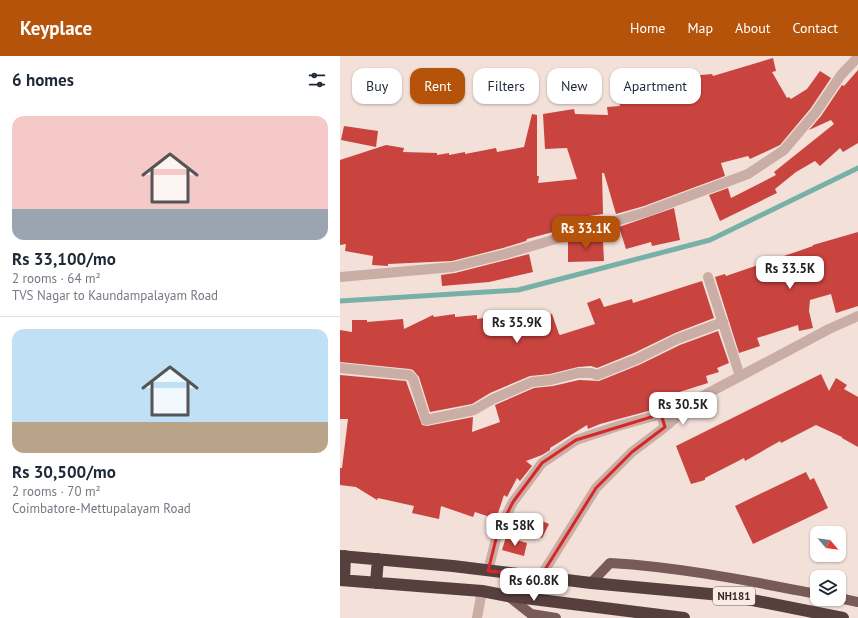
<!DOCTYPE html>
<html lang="en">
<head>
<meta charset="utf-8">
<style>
	body { margin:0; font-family:"PT Sans",sans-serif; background:#f6f6f7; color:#1f2937; height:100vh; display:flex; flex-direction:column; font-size:15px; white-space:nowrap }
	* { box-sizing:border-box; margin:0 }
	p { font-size:13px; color:#747a83 }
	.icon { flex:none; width:22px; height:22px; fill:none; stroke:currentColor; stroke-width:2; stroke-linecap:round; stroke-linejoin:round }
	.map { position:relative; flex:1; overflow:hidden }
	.sheet { display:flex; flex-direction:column; background:#fff; width:340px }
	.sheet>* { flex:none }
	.banner { position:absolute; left:12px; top:12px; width:380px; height:36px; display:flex; gap:8px }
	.needle { width:26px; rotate:119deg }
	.fabs { position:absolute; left:470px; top:470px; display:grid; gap:8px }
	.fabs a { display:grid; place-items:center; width:36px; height:36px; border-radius:8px; background:#fff; box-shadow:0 1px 3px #0004; font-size:20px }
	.price { position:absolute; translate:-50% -34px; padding:0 9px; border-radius:8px; background:#fff; color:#222; font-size:13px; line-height:26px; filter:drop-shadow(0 1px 2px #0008) }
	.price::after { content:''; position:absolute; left:50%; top:24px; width:12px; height:9px; margin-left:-6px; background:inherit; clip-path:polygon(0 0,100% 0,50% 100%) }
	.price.on { background:#b45309; color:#fff }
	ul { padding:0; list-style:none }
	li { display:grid; align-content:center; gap:8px; height:212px; padding:0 12px }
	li+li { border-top:1px solid #e0e1e3 }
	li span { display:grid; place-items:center; height:124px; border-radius:12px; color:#555 }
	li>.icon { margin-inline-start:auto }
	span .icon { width:72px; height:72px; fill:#fffc; stroke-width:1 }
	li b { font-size:17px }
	h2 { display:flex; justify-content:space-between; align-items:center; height:48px; padding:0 12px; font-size:17px }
	.tag { padding:0 14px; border-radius:12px; background:#fff; box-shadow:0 1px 3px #0004; font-size:14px; line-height:36px }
	.tag.on { background:#b45309; color:#fff }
	header { display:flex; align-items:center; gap:24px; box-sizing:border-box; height:56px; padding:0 20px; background:#b45309; color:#fff }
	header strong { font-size:19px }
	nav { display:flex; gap:22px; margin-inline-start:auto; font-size:14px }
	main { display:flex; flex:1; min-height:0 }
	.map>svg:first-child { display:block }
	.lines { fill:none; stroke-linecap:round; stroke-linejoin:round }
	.stream { stroke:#77b0a6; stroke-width:5 }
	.building { fill:#c9433f }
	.minor { stroke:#caada4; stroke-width:10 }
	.major { stroke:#785b57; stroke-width:10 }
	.highway { stroke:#573f3d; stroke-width:12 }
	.marked { fill:none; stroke:#d62828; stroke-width:3; stroke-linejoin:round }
	.labels { text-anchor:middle; stroke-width:4; stroke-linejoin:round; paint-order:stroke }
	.shield { fill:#faece5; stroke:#70635f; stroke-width:1 }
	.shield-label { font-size:11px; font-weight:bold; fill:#352826 }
</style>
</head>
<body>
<header>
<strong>Keyplace</strong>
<nav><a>Home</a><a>Map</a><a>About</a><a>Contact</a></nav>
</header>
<main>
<section class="sheet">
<h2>6 homes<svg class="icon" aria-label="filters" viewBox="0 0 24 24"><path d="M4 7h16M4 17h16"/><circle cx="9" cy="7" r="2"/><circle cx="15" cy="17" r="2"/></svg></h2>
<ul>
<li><span style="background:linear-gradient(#f6c9c9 75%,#9aa5b1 0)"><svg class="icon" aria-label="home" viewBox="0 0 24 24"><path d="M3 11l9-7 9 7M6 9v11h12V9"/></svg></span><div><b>Rs 33,100/mo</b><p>2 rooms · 64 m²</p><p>TVS Nagar to Kaundampalayam Road</p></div></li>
<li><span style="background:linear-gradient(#bfe0f5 75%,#b9a48a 0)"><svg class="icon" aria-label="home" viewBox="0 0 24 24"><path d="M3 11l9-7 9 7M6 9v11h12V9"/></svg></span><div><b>Rs 30,500/mo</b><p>2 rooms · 70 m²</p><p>Coimbatore-Mettupalayam Road</p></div></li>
</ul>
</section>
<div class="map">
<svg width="518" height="562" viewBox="0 0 518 562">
	<rect width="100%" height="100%" fill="#f2e0d9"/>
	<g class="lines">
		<path class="stream" d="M0 245 178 234 370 184 518 112"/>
	</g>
	<path class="building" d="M433 2 436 15 432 16 447 42 449 41 451 43 467 33 480 15 491 22 471 52 440 89 410 103 408 100 381 107 385 120 304 150 276 158 264 117H262L263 158 249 160 250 166 187 183 186 185 163 192 112 205 48 208V210L32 209 33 200 5 195 6 188 0 189V104L46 89 64 92 63 96 97 97V99L109 97V99L125 96V98L156 92 157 96 184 91 192 58 197 59V120H199L198 127 237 123 227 92 205 93 203 58 234 53 235 58 268 59 267 51 280 50 279 46 312 44 310 31 337 28V25L361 19 372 18 373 20Z
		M518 14V87L503 96 500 92 480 110 475 105 456 116 435 133 437 137 380 165 369 139 388 132 391 142 436 119 434 116 494 68 491 64 469 74 481 60 502 29 504 30Z
		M4 70 38 75 36 91 1 84Z
		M334 152 340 184 312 190 311 186 286 193 279 171Z
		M518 176V250L496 257 491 238 470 244 469 255 473 272 459 275 458 269 417 282 420 290 399 297 375 221 385 218 386 220 473 190V189Z
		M252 179 253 185H263L264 205 228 206V186Z
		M189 198 193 216 149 226 102 230 101 219 115 217Z
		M362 225 374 262 335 277 294 297 257 312 251 310 238 311 210 318 190 320 150 337 132 348 90 356 79 321 73 314 70 313 0 306V274L12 276V264H27V266L63 263 64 273 93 259 94 261 115 258V261L137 259V263L169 258 173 276 201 266 200 262 212 258 219 278 220 279 255 268 247 247 260 242 264 251 292 243 293 247Z
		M378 275 389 307 377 312 379 316 366 320 368 327 330 339 333 346 322 349 323 351 260 368 248 373 247 369 210 392V394L202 399 186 405 192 410 180 425 177 422 167 441 164 439 156 463 135 456 133 461 101 450 99 463 72 457 74 450 38 442 37 444 16 431 0 429V412H2L8 363H0V319L66 325 82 369 87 370 133 361 132 376 160 366 155 349 194 332 213 330 239 324 259 325 299 309 340 289Z
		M481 318 489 335 496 322 507 329 504 333 518 341V391L502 382V381L476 369 441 387 440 385 405 405 404 402 365 422V424L351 428 336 390Z
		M466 416 470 424 474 422 488 452 413 488 395 450Z
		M197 463 209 468 202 482 190 476Z
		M166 481 187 487 184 500 162 494Z"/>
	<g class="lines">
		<path class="minor" d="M0 221 113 211 165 198 306 156 408 118 444 94 476 56 501 19 518 1
			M368 221 400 320
			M0 312 69 319 73 323 86 364 134 354 153 343 192 326 211 324 238 317H251L257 319 297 303 337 283 383 266
			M148 515 158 475 173 446 202 407 236 384 278 370 321 358 325 371
			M201 520 256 432 292 396 325 371 359 342 489 273 518 260
			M137 562 142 535"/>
		<path class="major" d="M251 527 270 507C340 511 409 525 477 538
			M168 540 191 558 216 562
			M499 542 518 546"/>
		<path class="highway" d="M0 500 113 510 251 527 392 540 503 562
			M0 524 142 535 168 540 344 562
			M4 524 5 500
			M36 527 38 503"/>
	</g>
	<path class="marked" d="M321 358 325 371 292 396 256 432 201 520 148 515 158 475 173 446 202 407 236 384Z"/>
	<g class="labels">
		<rect class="shield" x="373" y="531" width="42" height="18" rx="3"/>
		<g class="shield-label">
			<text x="394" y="544">NH181</text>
		</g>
	</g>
</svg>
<div class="fabs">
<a><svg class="needle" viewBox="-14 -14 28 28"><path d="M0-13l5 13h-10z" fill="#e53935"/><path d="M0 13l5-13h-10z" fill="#747a83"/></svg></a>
<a><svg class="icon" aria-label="layers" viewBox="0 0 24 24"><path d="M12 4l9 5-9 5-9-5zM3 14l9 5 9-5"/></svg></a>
</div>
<b class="price on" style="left:246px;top:194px">Rs 33.1K</b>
<b class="price" style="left:450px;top:234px">Rs 33.5K</b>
<b class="price" style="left:177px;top:288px">Rs 35.9K</b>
<b class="price" style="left:343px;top:370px">Rs 30.5K</b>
<b class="price" style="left:175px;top:491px">Rs 58K</b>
<b class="price" style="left:194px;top:546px">Rs 60.8K</b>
<div class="banner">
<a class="tag">Buy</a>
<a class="tag on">Rent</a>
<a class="tag">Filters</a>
<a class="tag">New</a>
<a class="tag">Apartment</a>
</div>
</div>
</main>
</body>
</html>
